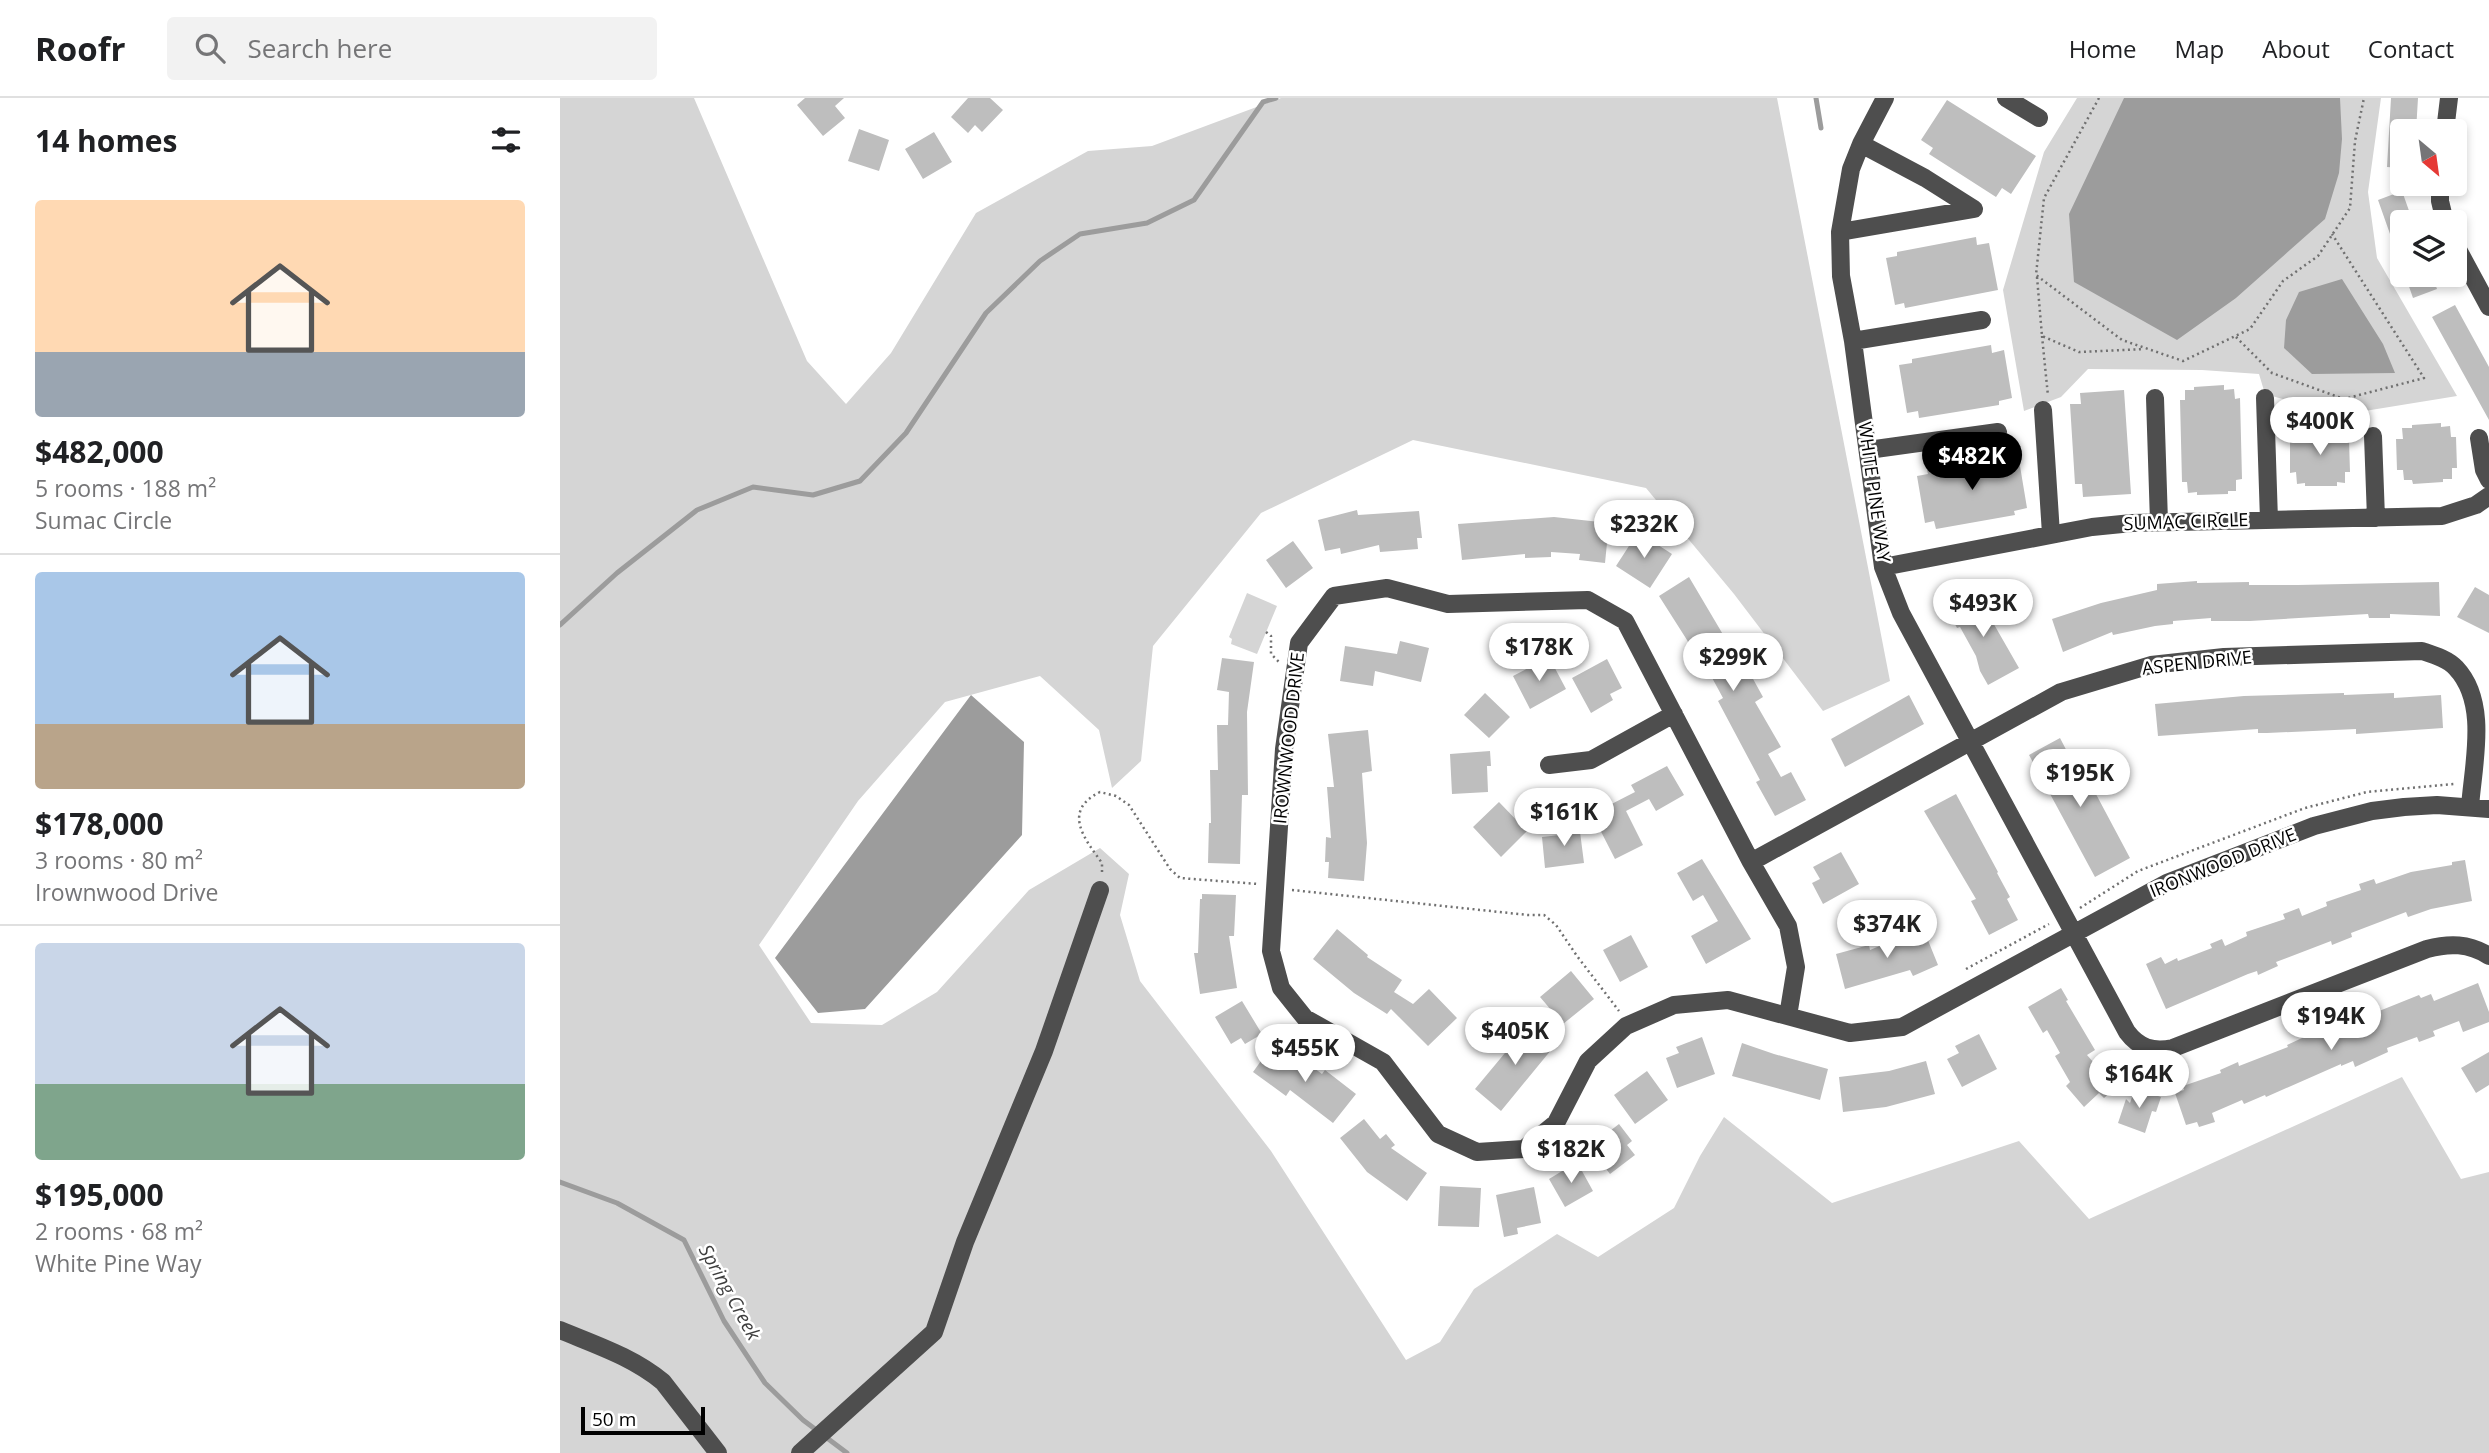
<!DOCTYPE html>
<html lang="en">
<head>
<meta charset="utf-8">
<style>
	body { margin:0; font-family:"Open Sans",sans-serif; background:#f2f2f2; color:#202124; height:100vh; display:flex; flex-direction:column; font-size:26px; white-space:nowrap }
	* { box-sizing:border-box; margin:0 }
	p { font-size:23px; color:#757577 }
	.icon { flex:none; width:38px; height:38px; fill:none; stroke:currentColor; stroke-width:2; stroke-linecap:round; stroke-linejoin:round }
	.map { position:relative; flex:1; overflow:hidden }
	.sheet { display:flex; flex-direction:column; background:#fff; width:560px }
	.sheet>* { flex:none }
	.needle { width:46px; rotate:151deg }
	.controls { position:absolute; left:1830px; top:21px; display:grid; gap:14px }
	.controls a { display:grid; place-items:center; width:77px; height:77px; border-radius:7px; background:#fff; box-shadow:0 4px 10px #0003; font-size:35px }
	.scale { position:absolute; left:21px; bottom:18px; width:124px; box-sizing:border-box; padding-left:7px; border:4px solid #000; border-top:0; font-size:19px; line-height:24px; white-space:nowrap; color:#000; -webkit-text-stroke:5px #fff; paint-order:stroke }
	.price { position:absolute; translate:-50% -60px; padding:0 16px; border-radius:24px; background:#fff; color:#222; font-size:23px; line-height:46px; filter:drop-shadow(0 2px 4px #0008) }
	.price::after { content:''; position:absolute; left:50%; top:42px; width:21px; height:16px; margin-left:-10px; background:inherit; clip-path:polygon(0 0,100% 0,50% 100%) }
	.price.selected { background:#000; color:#fff }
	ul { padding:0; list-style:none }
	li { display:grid; align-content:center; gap:14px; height:371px; padding:0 35px }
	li+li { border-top:2px solid #e0e0e0 }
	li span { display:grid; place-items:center; height:217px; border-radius:7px; color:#555 }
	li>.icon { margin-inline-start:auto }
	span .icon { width:126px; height:126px; fill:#fffc; stroke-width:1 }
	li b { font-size:30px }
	h2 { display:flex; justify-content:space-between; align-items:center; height:84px; padding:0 35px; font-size:30px }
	header { display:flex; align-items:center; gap:42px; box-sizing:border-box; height:98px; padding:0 35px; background:#fff; border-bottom:2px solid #e0e0e0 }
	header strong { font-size:33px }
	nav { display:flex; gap:38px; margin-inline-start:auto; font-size:24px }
	.search { width:490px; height:63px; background:#f2f2f2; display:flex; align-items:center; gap:18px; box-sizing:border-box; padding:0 24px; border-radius:7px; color:#757577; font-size:26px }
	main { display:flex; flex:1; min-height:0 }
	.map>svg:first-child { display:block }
	.green { fill:#d5d5d5 }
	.water { fill:#9c9c9c }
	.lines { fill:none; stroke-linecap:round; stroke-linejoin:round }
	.stream { stroke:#9c9c9c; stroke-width:5 }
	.building { fill:#bebebe }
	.path { stroke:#707070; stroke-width:2.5; stroke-dasharray:2 3.5; stroke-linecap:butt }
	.minor { stroke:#4e4e4e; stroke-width:18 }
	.labels { text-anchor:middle; stroke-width:5; stroke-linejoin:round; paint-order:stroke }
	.street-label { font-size:18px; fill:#000; stroke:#fff }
	.water-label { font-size:19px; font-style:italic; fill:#3d3d3d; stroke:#fff }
</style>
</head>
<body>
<header>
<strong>Roofr</strong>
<div class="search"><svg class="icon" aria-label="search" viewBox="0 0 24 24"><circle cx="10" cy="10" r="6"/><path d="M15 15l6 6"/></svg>Search here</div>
<nav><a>Home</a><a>Map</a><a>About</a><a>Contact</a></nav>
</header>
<main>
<section class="sheet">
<h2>14 homes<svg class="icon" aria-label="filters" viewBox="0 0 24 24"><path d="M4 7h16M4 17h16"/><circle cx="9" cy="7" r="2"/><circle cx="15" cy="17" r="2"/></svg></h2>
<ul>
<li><span style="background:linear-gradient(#ffd9b3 70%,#9aa5b1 0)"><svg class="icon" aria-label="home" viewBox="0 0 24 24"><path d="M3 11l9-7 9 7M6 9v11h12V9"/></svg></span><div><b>$482,000</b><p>5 rooms · 188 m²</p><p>Sumac Circle</p></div></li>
<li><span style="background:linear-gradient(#a9c7e8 70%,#b9a48a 0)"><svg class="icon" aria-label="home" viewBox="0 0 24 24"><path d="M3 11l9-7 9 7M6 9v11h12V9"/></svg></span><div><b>$178,000</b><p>3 rooms · 80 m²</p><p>Irownwood Drive</p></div></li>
<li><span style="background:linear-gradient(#c9d6e8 65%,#7fa58c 0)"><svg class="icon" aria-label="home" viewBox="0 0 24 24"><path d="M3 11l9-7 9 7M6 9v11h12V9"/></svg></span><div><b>$195,000</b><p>2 rooms · 68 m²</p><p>White Pine Way</p></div></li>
</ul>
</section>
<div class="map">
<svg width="1929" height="1355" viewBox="0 0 1929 1355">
	<rect width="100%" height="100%" fill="#fff"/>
	<path class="green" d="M0 0H134L247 263 286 306 331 255 416 115 528 53 592 48 721 0H1217L1330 583 1263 613 1174 496 1086 390 853 342 701 415 593 548 581 663 552 690 539 632 480 578 385 604 298 703 199 847 251 925 322 927 377 894 469 792 540 750 569 776 560 817 580 883 711 1053 846 1262 880 1244 914 1191 997 1136 1038 1159 1114 1110 1140 1058 1164 1019 1272 1105 1459 1043 1529 1121 1842 979 1901 1081 1929 1074V1355H0Z
		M1517 0H1821L1808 94 1817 160 1897 298 1780 317 1705 296 1699 276 1642 272 1528 271 1501 299 1464 313 1443 192 1484 54Z
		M687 495 717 508 697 556 671 546 672 541 669 539Z"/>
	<path class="water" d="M1564 0H1780L1782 41 1779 75 1765 121 1676 200 1617 242 1514 184 1509 116Z
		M1782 181 1823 246 1835 275 1752 276 1724 250 1726 222 1739 194Z
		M411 597 464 644 462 737 305 911 258 915 215 860Z"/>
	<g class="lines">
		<path class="stream" d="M1256 0 1261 30
			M0 527 57 475 137 412 193 389 253 397 300 383 346 335 426 215 480 163 520 136 587 125 634 102 703 4 716 0
			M0 1084 57 1105 124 1142 164 1223 205 1285 243 1322 287 1355"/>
	</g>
	<path class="building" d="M245 0H284L275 8 285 20 263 38 237 7Z
		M408 0H430L443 12 422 34 415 27 408 35 391 19Z
		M1831 0H1858L1856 33H1843V70L1827 69Z
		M1387 2 1476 58 1451 96 1442 90 1436 99 1369 56 1373 50 1361 42Z
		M299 31 329 42 319 73 288 63Z
		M374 34 392 64 363 81 345 51Z
		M1842 93 1853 124H1843L1841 167 1818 102Z
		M1416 139 1417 147 1429 145 1438 192 1345 210 1344 205 1335 207 1326 160 1337 158V154Z
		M1845 177H1872L1877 191 1853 200Z
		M1895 207 1929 269V322L1872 219Z
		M1431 247 1432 255 1444 252 1452 300 1439 303V307L1359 320 1358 313 1347 315 1339 267 1352 265V261Z
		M1664 287V292L1674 291 1675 301 1680 300 1682 381 1676 382V393H1668V396L1637 397V394L1628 395 1627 384H1622L1620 302H1625V292H1634V289Z
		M1564 292 1571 396 1523 399 1522 386H1515L1510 306H1521L1520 295Z
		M1881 325V329L1890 328 1891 339H1896L1897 370H1892V381H1883V384L1853 386 1852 382H1844L1843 372H1837L1836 341H1843L1842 330H1852V327Z
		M1744 329 1784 331 1785 342H1789L1790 374H1785V385L1777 384V388H1745V385L1737 386 1736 374 1730 375V344H1736L1735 333 1744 332Z
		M1446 358 1447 365 1459 362 1467 410 1454 413 1455 417 1376 431 1374 423 1365 425 1357 378 1368 376 1367 372Z
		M797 412 798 417 859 413 862 440H857L858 451 820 454 819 447 781 456 780 450 765 453 758 422Z
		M994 419 1049 425 1045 465 1019 462 1020 456 991 454V459L965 460V456L902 462 898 426Z
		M1078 434 1112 456 1090 490 1056 468Z
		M733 443 753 470 726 490 706 462Z
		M1129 479 1184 572 1187 570 1203 599 1195 604 1221 649 1208 656 1221 679 1231 674 1246 702 1215 718 1196 684 1200 682 1158 603 1163 600 1150 576 1145 578 1127 542 1099 498Z
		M1637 483V485L1689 484V487H1738L1879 484 1880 518 1830 516V520H1809L1808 516 1690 523H1651V520L1613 523V526L1595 528 1553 537 1552 534 1503 554 1492 521 1541 505 1597 492V486Z
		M1915 489 1929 497V535L1897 519Z
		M1416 495 1459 570 1428 587 1420 573 1416 558 1400 529 1397 530 1387 511Z
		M840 543 869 550 861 584 815 573 813 588 780 583 785 548 837 556Z
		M989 559 1006 591 970 611 953 578Z
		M662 560 694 564 687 614 688 697H682L680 766 648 765 649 725H651L650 672H658L657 627H668L669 594 657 592Z
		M1047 561 1062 590 1050 596 1053 602 1031 615 1012 580Z
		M925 595 950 619 929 640 904 617Z
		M1784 595V597L1834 595V600L1881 597 1883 630 1796 636V631L1707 635H1698V631L1598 638 1595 606 1684 598Z
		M1349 597 1364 626 1285 669 1271 641Z
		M808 632 812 673 802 675 807 745 804 783 768 780 769 764H765L766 739 771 740 767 689H774L768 636Z
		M1500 640 1524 686 1529 683 1570 760 1535 779 1469 657Z
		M930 653 931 668H927L928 694 892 696 890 656Z
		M1107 668 1124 697 1096 713 1089 701 1066 713 1083 747 1055 761 1032 716 1075 694 1071 687Z
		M1396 696 1438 774 1437 775 1450 799 1447 801 1458 822 1429 837 1411 803 1416 801 1364 713Z
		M939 704 967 733 941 759 913 729Z
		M1019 726 1024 765 985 770 982 739 1000 737 999 728Z
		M1281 754 1299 786 1263 806 1252 785 1260 781 1253 769Z
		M1142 761 1191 841 1146 866 1131 838 1158 823 1143 797 1133 803 1117 775Z
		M1905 762 1912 803 1871 811 1848 819 1846 814 1791 835 1792 839 1772 847 1771 843 1716 864 1718 868 1698 877 1697 873 1688 876 1606 911 1586 866 1601 859 1605 866 1617 860 1618 863 1652 850 1650 846 1662 841 1665 848 1687 838 1686 834 1725 821 1723 816 1739 810 1742 818 1767 808 1766 804 1801 792 1799 786 1814 781 1816 786 1851 774 1892 767V764Z
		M642 796 676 797 674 838H669L677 890 640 896 634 855H638L640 801H642Z
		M1363 830 1378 867 1353 878 1350 872 1285 891 1276 856 1309 847 1310 852Z
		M777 831 808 857 807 859 842 882 834 894 853 906 869 891 897 920 868 948 831 911 827 916 794 895 753 861Z
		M1071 837 1088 869 1060 884 1043 852Z
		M1011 873 1034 901 1003 926 980 899Z
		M1918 885 1929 914V924L1903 934 1899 923 1873 933 1875 938 1859 944 1857 939 1827 950 1828 954 1795 969 1793 963 1781 968V966L1706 999 1705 997 1684 1006 1682 1002 1652 1015 1655 1024 1639 1029 1637 1024 1626 1027 1615 995 1624 992 1623 988 1661 975 1660 972 1678 964 1679 968 1728 949 1727 947 1755 934 1757 938 1859 897 1861 900 1871 896 1874 903Z
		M1501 890 1508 902 1506 903 1535 952 1527 957 1556 990 1544 1000 1539 995 1524 1009 1506 988 1510 984 1495 958 1500 955 1487 932 1483 935 1468 909Z
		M682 903 702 936 685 946 681 940 671 946 655 919Z
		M970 925 996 946 941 1013 915 991Z
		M1419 936 1437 971 1402 989 1387 961 1399 955 1395 948Z
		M1142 939 1155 976 1117 990 1106 960 1119 955 1116 949Z
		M1182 945 1214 956 1268 971 1260 1002 1172 978Z
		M711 949 733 965 738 958 762 976 765 972 796 996 773 1025 730 992 726 998 693 974Z
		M1929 954V987L1916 995 1901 970Z
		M1366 963 1375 996 1326 1009 1283 1014 1279 979 1329 973Z
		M1087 973 1108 1002 1075 1026 1054 997Z
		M1575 990 1601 999 1596 1014 1592 1013 1585 1035 1558 1025 1566 1001 1570 1005Z
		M804 1021 820 1041 826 1036 835 1047 831 1050 867 1075 847 1103 807 1074 780 1040Z
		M1059 1026 1072 1043 1067 1047 1075 1057 1050 1076 1029 1049Z
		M1017 1064 1033 1093 1005 1109 989 1081Z
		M880 1088 921 1090 919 1129 878 1128Z
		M974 1089 981 1125 957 1130 958 1136 944 1139 936 1097Z"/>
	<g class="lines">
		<path class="path" d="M1539 0 1484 100 1476 177 1562 242 1623 263 1690 231 1723 183 1758 158 1790 110 1795 43 1804 0
			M1477 179 1482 238 1519 254 1584 251
			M1482 238 1488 298
			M1676 239 1712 275 1784 301 1864 280 1772 136
			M706 534 711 538V556L719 564
			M542 774V765C524 740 502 713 540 694L556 698 569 707 610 771 620 780 698 786
			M732 792 968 817H984L996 827 1017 858 1059 913
			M1520 810 1578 773 1745 710 1807 694 1894 686
			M1406 871 1489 826"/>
		<path class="minor" d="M1325 0 1301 46 1291 71 1280 134 1281 178 1293 243 1323 469 1341 515 1567 934C1579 950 1593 954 1613 950L1867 851C1889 845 1909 845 1929 858
			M1446 0 1479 20
			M1885 33 1889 0
			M1880 86V103L1885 124
			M1280 134 1414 111 1365 80 1301 46
			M1895 146 1929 209
			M1293 243 1422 222
			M1595 300 1599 424
			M1705 300 1709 422
			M1483 312 1491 436
			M1813 338 1816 420
			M1919 340 1924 372 1929 382
			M1308 352 1438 334
			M1323 469 1532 429 1572 425 1882 418 1916 407 1929 398
			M989 667 1031 662 1114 616
			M1191 764 1501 594 1591 567 1664 559 1862 553C1874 557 1888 561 1896 570 1929 605 1913 666 1910 709
			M1228 918 1236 869 1228 828 1191 764 1065 523 1028 502 888 506 827 490 774 498 739 545 724 651 711 853 721 890 745 920 823 964 878 1036 917 1054 964 1051 996 1025 1028 963 1066 928 1114 907 1168 902 1290 935 1342 929 1607 785 1754 728 1812 713 1844 709 1877 707 1929 711
			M0 1232C36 1247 73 1259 103 1284L158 1355
			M240 1355 374 1234 405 1144 484 953 540 792"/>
	</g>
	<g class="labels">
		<g class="street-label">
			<text transform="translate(1314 394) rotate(82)" y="6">WHITE PINE WAY</text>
			<text transform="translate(1626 424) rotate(-2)" y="6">SUMAC CIRCLE</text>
			<text transform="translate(1637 565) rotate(-6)" y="6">ASPEN DRIVE</text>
			<text transform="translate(729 640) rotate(-84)" y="6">IROWNWOOD DRIVE</text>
			<text transform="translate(1663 765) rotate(-22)" y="6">IRONWOOD DRIVE</text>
		</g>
		<g class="water-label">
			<text transform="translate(170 1194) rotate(61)" y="7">Spring Creek</text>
		</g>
	</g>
</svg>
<div class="controls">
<a><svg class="needle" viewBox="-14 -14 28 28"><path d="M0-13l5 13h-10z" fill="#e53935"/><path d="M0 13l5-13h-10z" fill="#757577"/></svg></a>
<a><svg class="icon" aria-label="layers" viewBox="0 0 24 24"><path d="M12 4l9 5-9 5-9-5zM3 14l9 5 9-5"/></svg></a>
</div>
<div class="scale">50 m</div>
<b class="price" style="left:1760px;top:359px">$400K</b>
<b class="price selected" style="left:1412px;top:394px">$482K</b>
<b class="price" style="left:1084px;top:462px">$232K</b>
<b class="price" style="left:1423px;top:541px">$493K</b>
<b class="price" style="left:979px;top:585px">$178K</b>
<b class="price" style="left:1173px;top:595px">$299K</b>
<b class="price" style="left:1520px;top:711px">$195K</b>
<b class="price" style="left:1004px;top:750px">$161K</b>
<b class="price" style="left:1327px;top:862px">$374K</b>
<b class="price" style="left:1771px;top:954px">$194K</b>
<b class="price" style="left:955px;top:969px">$405K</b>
<b class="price" style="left:745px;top:986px">$455K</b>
<b class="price" style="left:1579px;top:1012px">$164K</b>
<b class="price" style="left:1011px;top:1087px">$182K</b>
</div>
</main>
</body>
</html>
